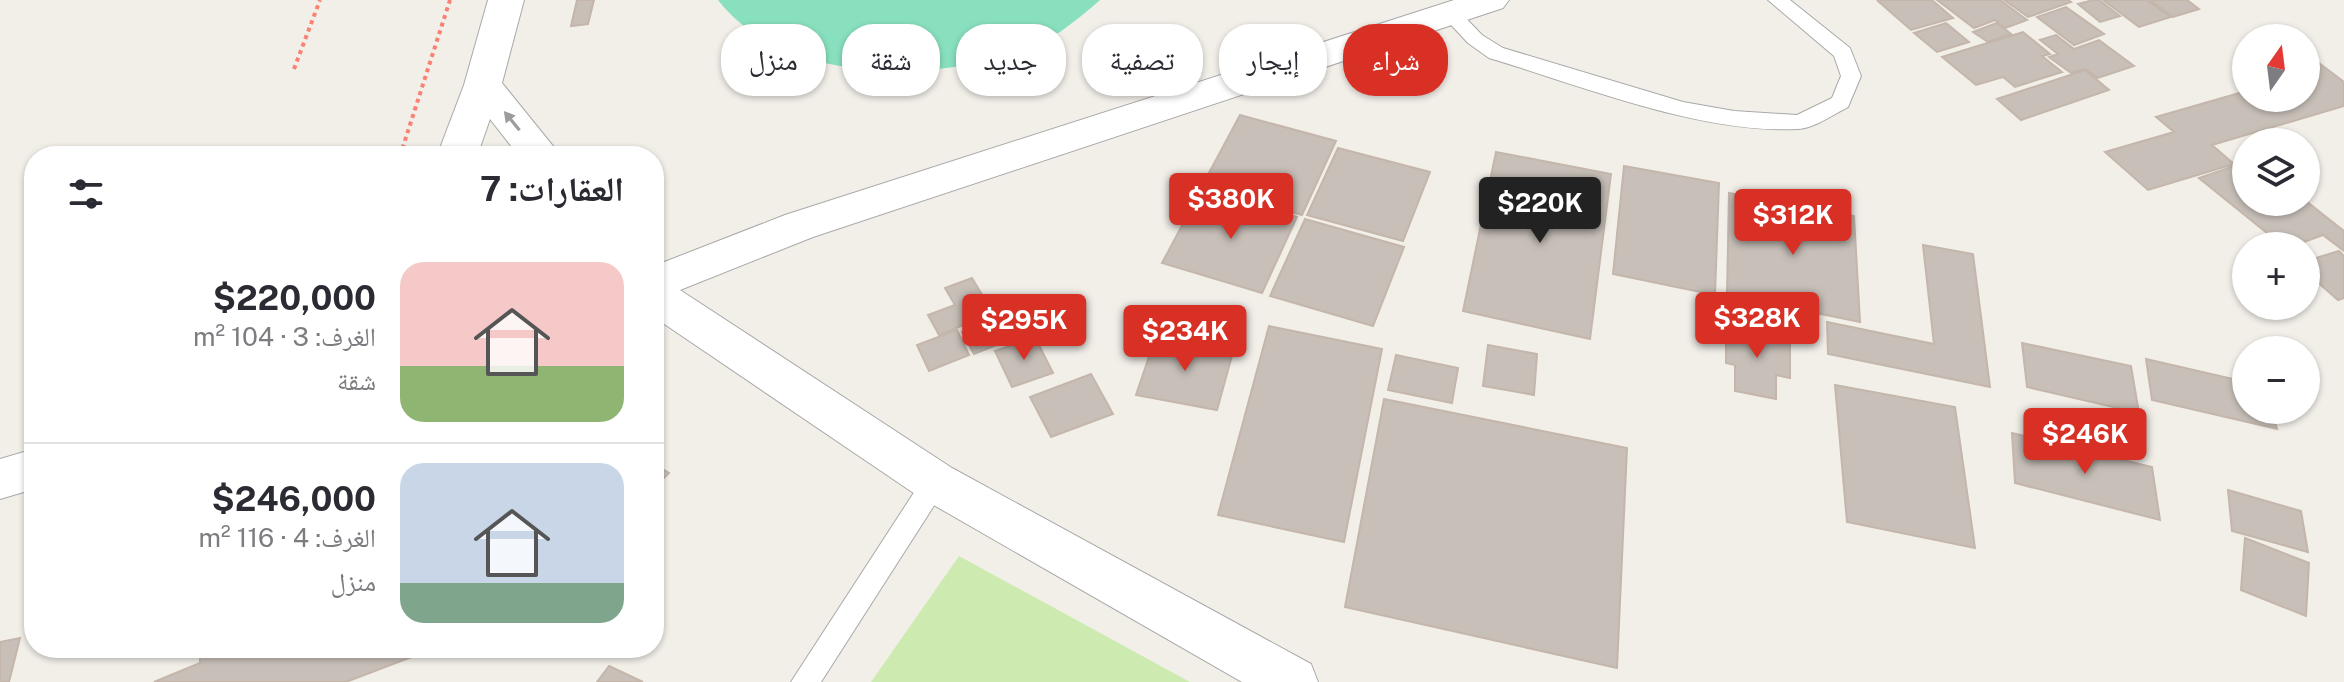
<!DOCTYPE html>
<html lang="ar">
<head>
<meta charset="utf-8">
<style>
	body { margin:0; font-family:"Public Sans","Noto Naskh Arabic",sans-serif; background:#f7f7f7; color:#2b2b33; direction:rtl; height:100vh; display:flex; flex-direction:column; font-size:30px; white-space:nowrap }
	* { box-sizing:border-box; margin:0 }
	p { font-size:26px; color:#7c7c81 }
	.icon { flex:none; width:44px; height:44px; fill:none; stroke:currentColor; stroke-width:2; stroke-linecap:round; stroke-linejoin:round }
	.map { position:relative; flex:1; overflow:hidden; direction:ltr }
	.panel { position:absolute; left:24px; top:146px; width:640px; height:512px; display:flex; flex-direction:column; background:#fff; border-radius:32px; box-shadow:0 2px 6px #0004; direction:rtl }
	.panel>* { flex:none }
	.top-card { position:absolute; left:688px; top:24px; width:760px; height:72px; direction:rtl; display:flex; gap:16px }
	.needle { width:52px; rotate:14deg }
	.controls { position:absolute; left:2232px; top:24px; display:grid; gap:16px }
	.controls a { display:grid; place-items:center; width:88px; height:88px; border-radius:50%; background:#fff; box-shadow:0 2px 6px #0004; font-size:40px }
	.price { position:absolute; translate:-50% -68px; padding:0 18px; border-radius:8px; background:#d93025; color:#fff; font-size:26px; line-height:52px; filter:drop-shadow(0 2px 4px #0008) }
	.price::after { content:''; position:absolute; left:50%; top:48px; width:24px; height:18px; margin-left:-12px; background:inherit; clip-path:polygon(0 0,100% 0,50% 100%) }
	.price.active { background:#222; color:#fff }
	ul { padding:0; list-style:none }
	li { display:flex; align-items:center; gap:24px; height:200px; padding:0 40px }
	li+li { border-top:2px solid #e1e1e2 }
	li span { display:grid; place-items:center; flex:none; width:224px; height:160px; border-radius:24px; color:#555 }
	li>.icon { margin-inline-start:auto }
	span .icon { width:96px; height:96px; fill:#fffc; stroke-width:1 }
	li b { font-size:34px }
	h2 { display:flex; justify-content:space-between; align-items:center; height:96px; padding:0 40px; font-size:34px }
	.tag { padding:0 28px; border-radius:32px; background:#fff; box-shadow:0 2px 6px #0004; font-size:28px; line-height:72px }
	.tag.active { background:#d93025; color:#fff }
	.map>svg:first-child { display:block }
	.grass { fill:#cdebb0 }
	.pitch { fill:#88e0be }
	.building { fill:#c7bfb8; stroke:#c4b6ab; stroke-width:2 }
	.lines { fill:none; stroke-linecap:round; stroke-linejoin:round }
	.service-casing { stroke:#a9a9a9; stroke-width:2 }
	.minor-casing { stroke:#a9a9a9; stroke-width:2 }
	.tertiary-casing { stroke:#a9a9a9; stroke-width:2 }
	.path { stroke:#fa8072; stroke-width:4; stroke-dasharray:4 4; stroke-linecap:butt }
	.service { fill:#fff; fill-rule:evenodd }
	.minor { fill:#fff; fill-rule:evenodd }
	.tertiary { fill:#fff; fill-rule:evenodd }
	.oneway { fill:#9c9c9c }
</style>
</head>
<body>
<div class="map">
<svg width="2344" height="682" viewBox="0 0 2344 682">
	<rect width="100%" height="100%" fill="#f2efe9"/>
	<path class="grass" d="M959 556 1190 682H871Z"/>
	<path class="pitch" d="M718 0H1100C1076 21 1049 43 1019 53 927 82 782 83 718 0Z"/>
	<path class="building" d="M577 0H594L588 24 571 26Z
		M1883 0H1932L1953 18 1911 30 1878 1Z
		M1937 0H2000L2027 20 2005 28 1995 20 1974 28Z
		M2004 0H2068L2071 2 2028 17Z
		M2093 0H2099L2120 16 2100 22 2078 4Z
		M2103 0H2147L2171 17 2139 27Z
		M2150 0H2187L2199 9 2173 17Z
		M2066 7 2104 34 2074 45 2037 17Z
		M1946 23 1969 42 1937 52 1914 33Z
		M1997 23 2011 34 1988 42 1973 32Z
		M2023 32 2050 54 2042 56 2062 72 2015 87 2003 77 1976 85 1942 57Z
		M2056 35 2074 49 2099 40 2134 66 2098 78 2085 69 2071 73 2049 57 2058 54 2040 40Z
		M2319 63 2344 82V106L2212 145 2234 164 2148 190 2105 152 2174 132 2156 117 2246 91V98H2306V67Z
		M2085 70 2109 90 2021 120 1997 99Z
		M1240 115 1336 141 1302 215 1202 186Z
		M1338 148 1430 172 1403 241 1307 215Z
		M1496 152 1611 174 1590 339 1463 311Z
		M2246 162V202L2306 201 2344 231V251L2323 235 2293 246H2283L2199 178Z
		M1624 166 1719 183 1715 295 1613 274Z
		M1201 190 1297 217 1262 293 1162 263Z
		M1729 193 1854 216 1860 322 1727 295Z
		M1305 219 1404 247 1373 326 1270 296Z
		M1923 245 1973 254 1990 387 1828 354 1827 322 1934 344Z
		M2339 251 2344 256V298L2338 300 2306 272V261Z
		M972 278 993 313 939 335 928 315 955 305 945 288Z
		M987 321 1001 343 974 354 962 332Z
		M1726 324 1790 337V378L1776 375V399L1735 391V365L1726 363Z
		M1269 326 1382 349 1344 542 1218 515Z
		M957 330 969 355 929 371 917 345Z
		M1156 336 1233 352 1217 410 1136 395Z
		M1035 337 1053 373 1012 387 995 351Z
		M2022 343 2131 366 2139 413 2027 387Z
		M1488 345 1537 354 1534 395 1483 386Z
		M1396 355 1458 368 1452 403 1388 390Z
		M2146 359 2246 382V410H2272L2277 429 2152 400Z
		M1091 374 1113 414 1051 437 1030 397Z
		M1835 385 1955 407 1975 548 1847 522Z
		M1384 399 1627 448 1617 668 1345 607Z
		M2012 433 2152 467 2160 520 2015 483Z
		M654 464 669 473 654 488Z
		M2228 490 2301 511 2308 552 2232 531Z
		M2245 538 2309 563 2306 616 2241 590Z
		M20 638 9 682H0V642Z
		M200 648H435L346 682H154L200 663Z
		M609 666 643 682H597Z"/>
	<g class="lines">
		<g class="service-casing">
			<path id="service" d="M1768 0H1790L1850 48 1861 76 1848 107C1834 114 1815 128 1798 129 1700 134 1583 86 1489 58L1468 43 1440 13 1443 9H1457L1482 35 1503 48 1683 102 1734 111 1797 115 1832 98 1841 76 1834 56Z
				M935 471 944 474 948 482 944 490 821 682H791L926 474Z"/>
		</g>
		<g class="minor-casing">
			<path id="minor" d="M1454 0H1509L1503 8 813 237 680 290 952 468 1311 664 1318 682H1242L918 496 654 317V266L785 215Z"/>
		</g>
		<g class="tertiary-casing">
			<path id="tertiary" d="M488 0H524L502 83 561 156H519L490 119 477 156H437L464 85Z
				M34 449V489L0 499V459Z"/>
		</g>
		<path class="path" d="M294 69 320 0
			M400 156 450 0"/>
		<use href="#service" class="service"/>
		<use href="#minor" class="minor"/>
		<use href="#tertiary" class="tertiary"/>
	</g>
	<defs><path id="oneway-solid" d="M-6-.8H1V-3.2L6.5 0L1 3.2V.8H-6Z" transform="scale(2)"/></defs>
	<use class="oneway" href="#oneway-solid" transform="translate(512 121) rotate(-129)"/>
</svg>
<div class="controls">
<a><svg class="needle" viewBox="-14 -14 28 28"><path d="M0-13l5 13h-10z" fill="#e53935"/><path d="M0 13l5-13h-10z" fill="#7c7c81"/></svg></a>
<a><svg class="icon" aria-label="layers" viewBox="0 0 24 24"><path d="M12 4l9 5-9 5-9-5zM3 14l9 5 9-5"/></svg></a>
<a>+</a>
<a>−</a>
</div>
<b class="price" style="left:1231px;top:241px">$380K</b>
<b class="price active" style="left:1540px;top:245px">$220K</b>
<b class="price" style="left:1793px;top:257px">$312K</b>
<b class="price" style="left:1757px;top:360px">$328K</b>
<b class="price" style="left:1024px;top:362px">$295K</b>
<b class="price" style="left:1185px;top:373px">$234K</b>
<b class="price" style="left:2085px;top:476px">$246K</b>
<div class="top-card">
<a class="tag active">شراء</a>
<a class="tag">إيجار</a>
<a class="tag">تصفية</a>
<a class="tag">جديد</a>
<a class="tag">شقة</a>
<a class="tag">منزل</a>
</div>
<section class="panel">
<h2>العقارات: 7<svg class="icon" aria-label="filters" viewBox="0 0 24 24"><path d="M4 7h16M4 17h16"/><circle cx="9" cy="7" r="2"/><circle cx="15" cy="17" r="2"/></svg></h2>
<ul>
<li><span style="background:linear-gradient(#f6c9c9 65%,#8fb573 0)"><svg class="icon" aria-label="home" viewBox="0 0 24 24"><path d="M3 11l9-7 9 7M6 9v11h12V9"/></svg></span><div><b>$220,000</b><p>الغرف: 3 · 104 m²</p><p>شقة</p></div></li>
<li><span style="background:linear-gradient(#c9d6e8 75%,#7fa58c 0)"><svg class="icon" aria-label="home" viewBox="0 0 24 24"><path d="M3 11l9-7 9 7M6 9v11h12V9"/></svg></span><div><b>$246,000</b><p>الغرف: 4 · 116 m²</p><p>منزل</p></div></li>
</ul>
</section>
</div>
</body>
</html>
